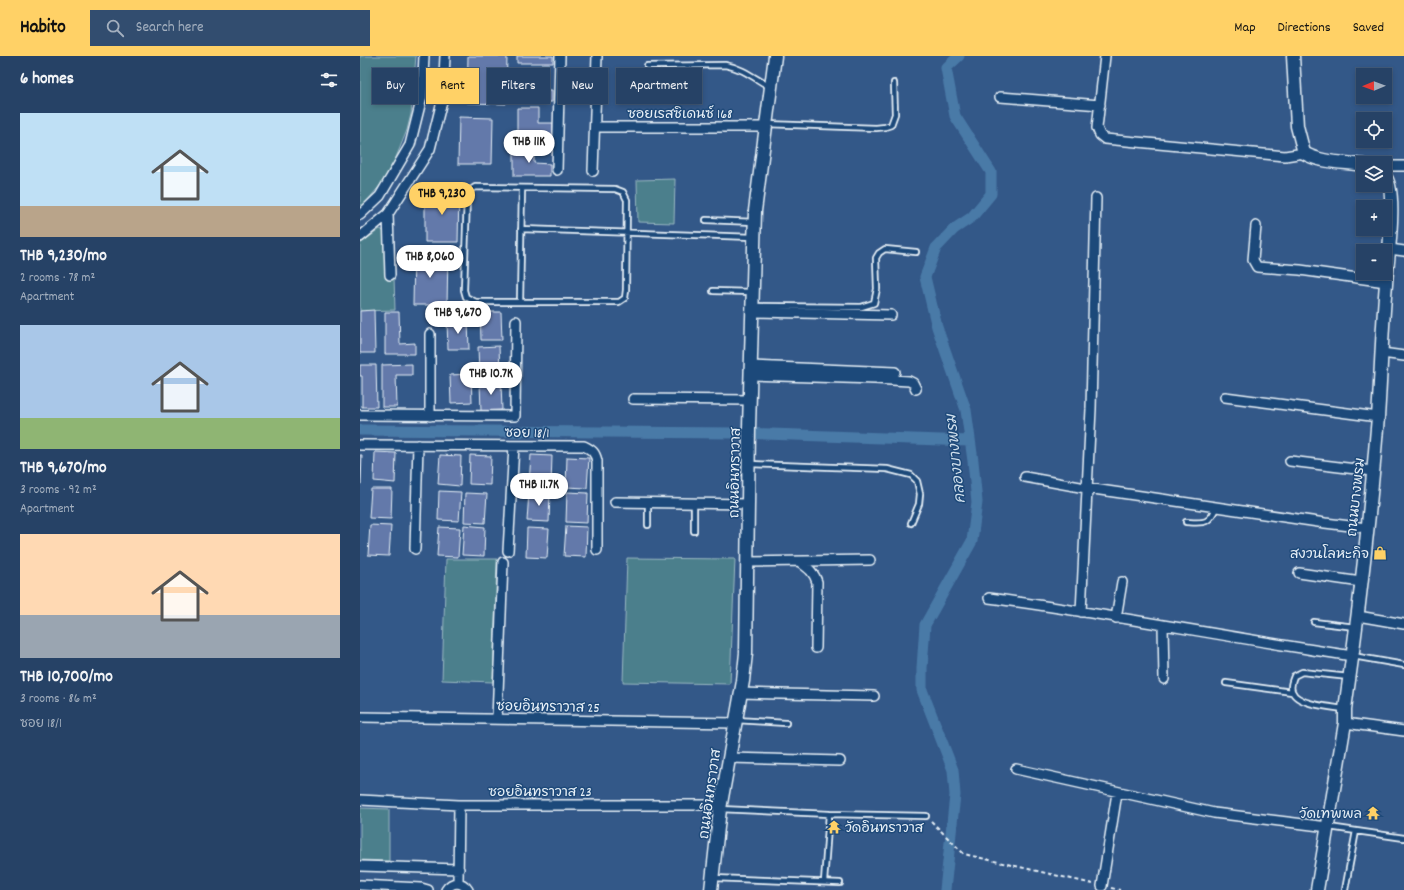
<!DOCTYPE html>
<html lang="en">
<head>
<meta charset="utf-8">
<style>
	body { margin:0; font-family:Dekko,"Playpen Sans Thai",sans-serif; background:#324d6f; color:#f1f3f6; height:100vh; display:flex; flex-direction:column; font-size:15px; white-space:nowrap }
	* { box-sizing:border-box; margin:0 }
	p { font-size:13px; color:#a4b0bf }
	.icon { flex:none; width:22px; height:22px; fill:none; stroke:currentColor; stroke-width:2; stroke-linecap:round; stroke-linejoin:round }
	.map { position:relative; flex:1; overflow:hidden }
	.panel { display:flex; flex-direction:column; background:#264266; width:360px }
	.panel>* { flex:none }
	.hud { position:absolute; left:12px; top:12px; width:380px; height:36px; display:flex; gap:8px }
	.needle { width:26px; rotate:269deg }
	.tools { position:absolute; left:996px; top:12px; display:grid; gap:8px }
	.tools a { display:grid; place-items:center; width:36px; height:36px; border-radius:0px; background:#264266; box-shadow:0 2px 6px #0003,0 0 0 1px #425b7a; font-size:20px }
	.price { position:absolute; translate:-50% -34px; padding:0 9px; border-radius:14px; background:#fff; color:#222; font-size:13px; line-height:26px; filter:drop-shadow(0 1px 2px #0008) }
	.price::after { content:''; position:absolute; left:50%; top:24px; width:12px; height:9px; margin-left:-6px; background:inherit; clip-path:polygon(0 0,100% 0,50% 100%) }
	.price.on { background:#ffd166; color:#111 }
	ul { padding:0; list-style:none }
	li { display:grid; align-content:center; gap:8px; height:212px; padding:0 20px }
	li span { display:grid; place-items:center; height:124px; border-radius:0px; color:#555 }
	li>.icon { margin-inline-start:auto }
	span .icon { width:72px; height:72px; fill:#fffc; stroke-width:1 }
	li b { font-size:17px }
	h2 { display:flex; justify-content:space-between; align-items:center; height:48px; padding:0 20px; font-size:17px }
	.tag { padding:0 14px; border-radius:0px; background:#264266; box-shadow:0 2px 6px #0003,0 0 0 1px #425b7a; font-size:14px; line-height:36px }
	.tag.on { background:#ffd166; color:#111 }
	header { display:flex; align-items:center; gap:24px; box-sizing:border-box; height:56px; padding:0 20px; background:#ffd166; color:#111 }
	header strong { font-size:19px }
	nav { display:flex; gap:22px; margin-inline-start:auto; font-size:14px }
	.search { width:280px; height:36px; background:#324d6f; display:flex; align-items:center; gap:10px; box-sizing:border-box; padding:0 14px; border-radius:0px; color:#a4b0bf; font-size:15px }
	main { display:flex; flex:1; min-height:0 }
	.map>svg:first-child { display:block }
	.green { fill:#4c7f8c; stroke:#9ab8c2 }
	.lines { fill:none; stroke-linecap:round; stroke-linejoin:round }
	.canal { stroke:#4a7aa7; stroke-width:11 }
	.building { fill:#6479aa; stroke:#e8f1f8 }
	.service-casing { stroke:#e8f1f8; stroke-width:8 }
	.minor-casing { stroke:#e8f1f8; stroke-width:12 }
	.tertiary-casing { stroke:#e8f1f8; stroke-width:15 }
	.path { stroke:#e8f1f8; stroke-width:2; stroke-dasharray:4 3; stroke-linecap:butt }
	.service { stroke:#1f4a7a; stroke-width:4.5 }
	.minor { stroke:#1f4a7a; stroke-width:9 }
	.tertiary { stroke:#1f4a7a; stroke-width:12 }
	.labels { text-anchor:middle; stroke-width:3; stroke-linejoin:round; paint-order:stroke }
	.street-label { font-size:14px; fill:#e8f1f8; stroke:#1f4a7a }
	.poi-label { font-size:14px; fill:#e8f1f8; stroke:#1f4a7a; text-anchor:end }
	.water-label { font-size:15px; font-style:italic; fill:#d0dfec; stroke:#1f4a7a }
</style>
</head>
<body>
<header>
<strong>Habito</strong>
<div class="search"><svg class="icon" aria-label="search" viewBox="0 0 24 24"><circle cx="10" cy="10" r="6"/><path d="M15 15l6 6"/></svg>Search here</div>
<nav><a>Map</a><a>Directions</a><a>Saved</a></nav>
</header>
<main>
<section class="panel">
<h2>6 homes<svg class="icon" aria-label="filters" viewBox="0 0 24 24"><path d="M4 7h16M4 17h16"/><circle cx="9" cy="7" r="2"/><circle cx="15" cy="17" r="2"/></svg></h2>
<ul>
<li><span style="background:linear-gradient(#bfe0f5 75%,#b9a48a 0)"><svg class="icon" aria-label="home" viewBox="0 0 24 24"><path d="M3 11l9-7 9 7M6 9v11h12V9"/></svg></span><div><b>THB 9,230/mo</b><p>2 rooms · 78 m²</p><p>Apartment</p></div></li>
<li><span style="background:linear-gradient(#a9c7e8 75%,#8fb573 0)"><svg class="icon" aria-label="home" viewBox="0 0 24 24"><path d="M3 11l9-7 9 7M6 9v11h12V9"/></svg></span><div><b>THB 9,670/mo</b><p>3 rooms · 92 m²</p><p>Apartment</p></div></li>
<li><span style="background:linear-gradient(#ffd9b3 65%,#9aa5b1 0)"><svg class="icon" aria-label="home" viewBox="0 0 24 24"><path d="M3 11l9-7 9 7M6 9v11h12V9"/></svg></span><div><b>THB 10,700/mo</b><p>3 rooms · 86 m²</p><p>ซอย 18/1</p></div></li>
</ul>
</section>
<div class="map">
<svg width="1044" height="834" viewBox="0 0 1044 834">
	<rect width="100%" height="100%" fill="#335888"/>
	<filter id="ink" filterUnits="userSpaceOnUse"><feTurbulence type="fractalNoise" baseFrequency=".025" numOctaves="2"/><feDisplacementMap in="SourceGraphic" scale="8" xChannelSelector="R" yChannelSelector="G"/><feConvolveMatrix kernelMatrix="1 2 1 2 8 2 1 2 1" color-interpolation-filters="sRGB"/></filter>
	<g filter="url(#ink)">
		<path class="green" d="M0 0H56L51 58 47 74 29 119 0 153Z
			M315 123 314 167 278 166 277 124Z
			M20 173 24 175 25 220 34 221 35 254 0 255V188Z
			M267 502 375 503 370 628 263 626Z
			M86 503H137L133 626 82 624Z
			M0 752 29 753V805L0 804Z"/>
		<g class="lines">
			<path class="canal" d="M0 374 379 377 610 385
				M585 834 595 739 593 714 562 634V612L565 569 612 485 617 446 613 405 606 354 577 271 565 221 576 192 594 173 612 161 631 138V116L595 60 586 12 599 0"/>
		</g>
		<path class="building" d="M108 0H147L146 48 107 47Z
			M157 0H193V7H157Z
			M156 18H177L176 34H192V46H156Z
			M157 52H178V67H193V80L157 79Z
			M99 61 133 62 132 108H98Z
			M154 92H174V107L190 108V120H154Z
			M65 135H99L98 186H65Z
			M54 197H88L87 249H53Z
			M14 254 15 297H0V255Z
			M25 256H39L40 288 55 287V298H25Z
			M120 256H141L142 284H121Z
			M108 265 109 293H88L87 266Z
			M139 290 140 318H119L118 291Z
			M52 308V319H36L37 351H22V309Z
			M0 309H16L17 351H2V320H0Z
			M111 318 112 346 91 347 90 319Z
			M141 326 142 354 121 355 120 327Z
			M15 396 36 397 35 427 14 425Z
			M0 399H2L1 428H0Z
			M80 399 101 400 100 430 78 428Z
			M110 399 131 400 130 429 109 428Z
			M171 399 192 400 191 429 169 428Z
			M207 401 229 402 227 432 206 431Z
			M11 433H32L31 463 9 462Z
			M79 435 101 436 99 465 78 464Z
			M169 436 190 437 189 466 167 465Z
			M207 436 228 437 227 467 206 466Z
			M105 437 127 438 125 467 104 466Z
			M10 469 31 470 29 500 8 499Z
			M104 469 125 471 124 500 102 499Z
			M206 470 227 471 226 501 204 500Z
			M79 471 100 472 98 501 77 500Z
			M167 472 189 473 187 502 166 501Z"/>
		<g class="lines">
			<g class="service-casing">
				<path id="service" d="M287 10 365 9C383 12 394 22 410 31
					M406 68 516 72 525 71 531 69 535 58 534 27
					M115 131 255 133 263 136 267 144 266 234 265 242 259 246H116L106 241 104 234 107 140 109 135Z
					M346 164 395 166
					M161 173 393 181
					M353 235 392 236
					M160 246 162 132
					M393 250 501 251 514 247 517 233 516 202 519 197 525 193 556 196
					M390 408 527 413 551 419 557 425 560 438 559 448 551 467
					M334 447V475
					M826 466C844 467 849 469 857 450
					M288 469V446
					M954 566 995 571
					M993 600 1044 609
					M866 627 932 636
					M985 653C971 651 937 649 932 635 930 630 932 625 934 620L942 616 989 621
					M376 664 426 667
					M360 753 469 758 566 760
					M969 771 1044 782
					M354 822 480 827
					M464 826 469 758
					M985 834 996 775"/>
			</g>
			<g class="minor-casing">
				<path id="minor" d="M745 0 737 72 740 79 745 83 925 100 944 97
					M640 41 740 49
					M235 71H406
					M1025 110H1044
					M197 114 200 0
					M233 115 237 0
					M28 158 30 219
					M0 159 20 140 50 89 62 41 64 0
					M896 170 893 204 897 211 940 214 1026 226
					M0 181 28 158 70 93 83 41 85 0
					M1030 193 1044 195
					M393 256 531 259
					M70 278V360
					M1022 297 1044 300
					M391 310 535 316
					M391 319 515 323 549 325 553 327 556 333
					M865 341 1018 361
					M273 343 390 344
					M0 359 155 360 156 265
					M0 389 224 390C232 394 235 396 237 405V494
					M930 405 1012 415
					M665 421 720 431 965 467 1007 472
					M255 446 388 448
					M55 493 58 389
					M148 495 154 390
					M387 506 510 504
					M440 506C448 512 454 516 457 526L456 592
					M939 517 1001 526
					M629 542C751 558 871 582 993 600
					M721 556 731 353 736 142
					M998 560 1044 568
					M756 562 762 526
					M803 569 804 623
					M380 637 514 640
					M0 661 375 667
					M137 663 143 506
					M985 667 1044 675
					M369 702 480 705
					M656 713 854 757 968 771
					M0 744 99 749H361
					M0 810 99 813
					M98 827 99 749
					M0 829 61 832 68 834
					M742 830 757 737
					M86 834C92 825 102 825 108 834"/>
			</g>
			<g class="tertiary-casing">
				<path id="tertiary" d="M933 0 937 70 944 97C961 107 984 106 1003 109
					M351 834 360 753 383 625 386 597 389 372 395 155 415 0
					M957 834 985 667V653C999 556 1010 459 1018 361 1021 317 1022 272 1026 228 1027 209 1038 132 1025 121"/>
			</g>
			<path class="path" d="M571 765 604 798 733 828
				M751 832 760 834"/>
			<use href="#service" class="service"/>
			<use href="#minor" class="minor"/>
			<use href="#tertiary" class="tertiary"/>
		</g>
	</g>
	<defs>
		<g id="shop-bare" transform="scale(1.08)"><path d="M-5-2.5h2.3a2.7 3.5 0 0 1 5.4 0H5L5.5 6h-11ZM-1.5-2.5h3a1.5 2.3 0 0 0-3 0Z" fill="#ffd166" stroke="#1f4a7a" stroke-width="2.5" paint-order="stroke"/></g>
		<g id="temple-bare" transform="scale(1.08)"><path d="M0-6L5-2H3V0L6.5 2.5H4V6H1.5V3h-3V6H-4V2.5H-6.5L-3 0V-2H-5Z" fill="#ffd166" stroke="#1f4a7a" stroke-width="2.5" paint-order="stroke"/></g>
	</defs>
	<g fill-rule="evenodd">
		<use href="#shop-bare" x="1020" y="497"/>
		<use href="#temple-bare" x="1013" y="757"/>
		<use href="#temple-bare" x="474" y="771"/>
	</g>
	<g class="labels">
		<g class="street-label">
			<text x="320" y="62">ซอยเรสซิเดนซ์ 168</text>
			<text transform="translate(167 376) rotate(1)" y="5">ซอย 18/1</text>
			<text transform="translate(374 417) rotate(-89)" y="5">ถนนอินทราวาส</text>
			<text transform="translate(995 441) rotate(-84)" y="5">ถนนบางพรม</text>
			<text transform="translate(188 650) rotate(1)" y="5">ซอยอินทราวาส 25</text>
			<text x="180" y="740">ซอยอินทราวาส 23</text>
			<text transform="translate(349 738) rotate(-82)" y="5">ถนนอินทราวาส</text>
		</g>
		<g class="poi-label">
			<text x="1009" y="502">สงวนโลหะกิจ</text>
			<text x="1002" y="762">วัดเทพพล</text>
			<text x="485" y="776" text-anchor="start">วัดอินทราวาส</text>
		</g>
		<g class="water-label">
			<text transform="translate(595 403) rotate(-96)" y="5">คลองบางพรม</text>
		</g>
	</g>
</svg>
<div class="tools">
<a><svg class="needle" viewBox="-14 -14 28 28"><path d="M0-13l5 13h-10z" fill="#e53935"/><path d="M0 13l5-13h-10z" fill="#a4b0bf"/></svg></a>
<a><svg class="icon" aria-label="locate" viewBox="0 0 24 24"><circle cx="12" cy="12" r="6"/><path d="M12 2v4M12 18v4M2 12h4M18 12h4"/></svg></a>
<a><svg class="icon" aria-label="layers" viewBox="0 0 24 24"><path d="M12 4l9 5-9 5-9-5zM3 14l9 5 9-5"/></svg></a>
<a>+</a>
<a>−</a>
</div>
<b class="price" style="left:169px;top:108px">THB 11K</b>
<b class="price on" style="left:82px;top:160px">THB 9,230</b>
<b class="price" style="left:70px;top:223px">THB 8,060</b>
<b class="price" style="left:98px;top:279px">THB 9,670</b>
<b class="price" style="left:131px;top:340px">THB 10.7K</b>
<b class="price" style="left:179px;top:451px">THB 11.7K</b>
<div class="hud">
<a class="tag">Buy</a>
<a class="tag on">Rent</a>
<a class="tag">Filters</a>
<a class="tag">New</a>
<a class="tag">Apartment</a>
</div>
</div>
</main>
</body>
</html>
